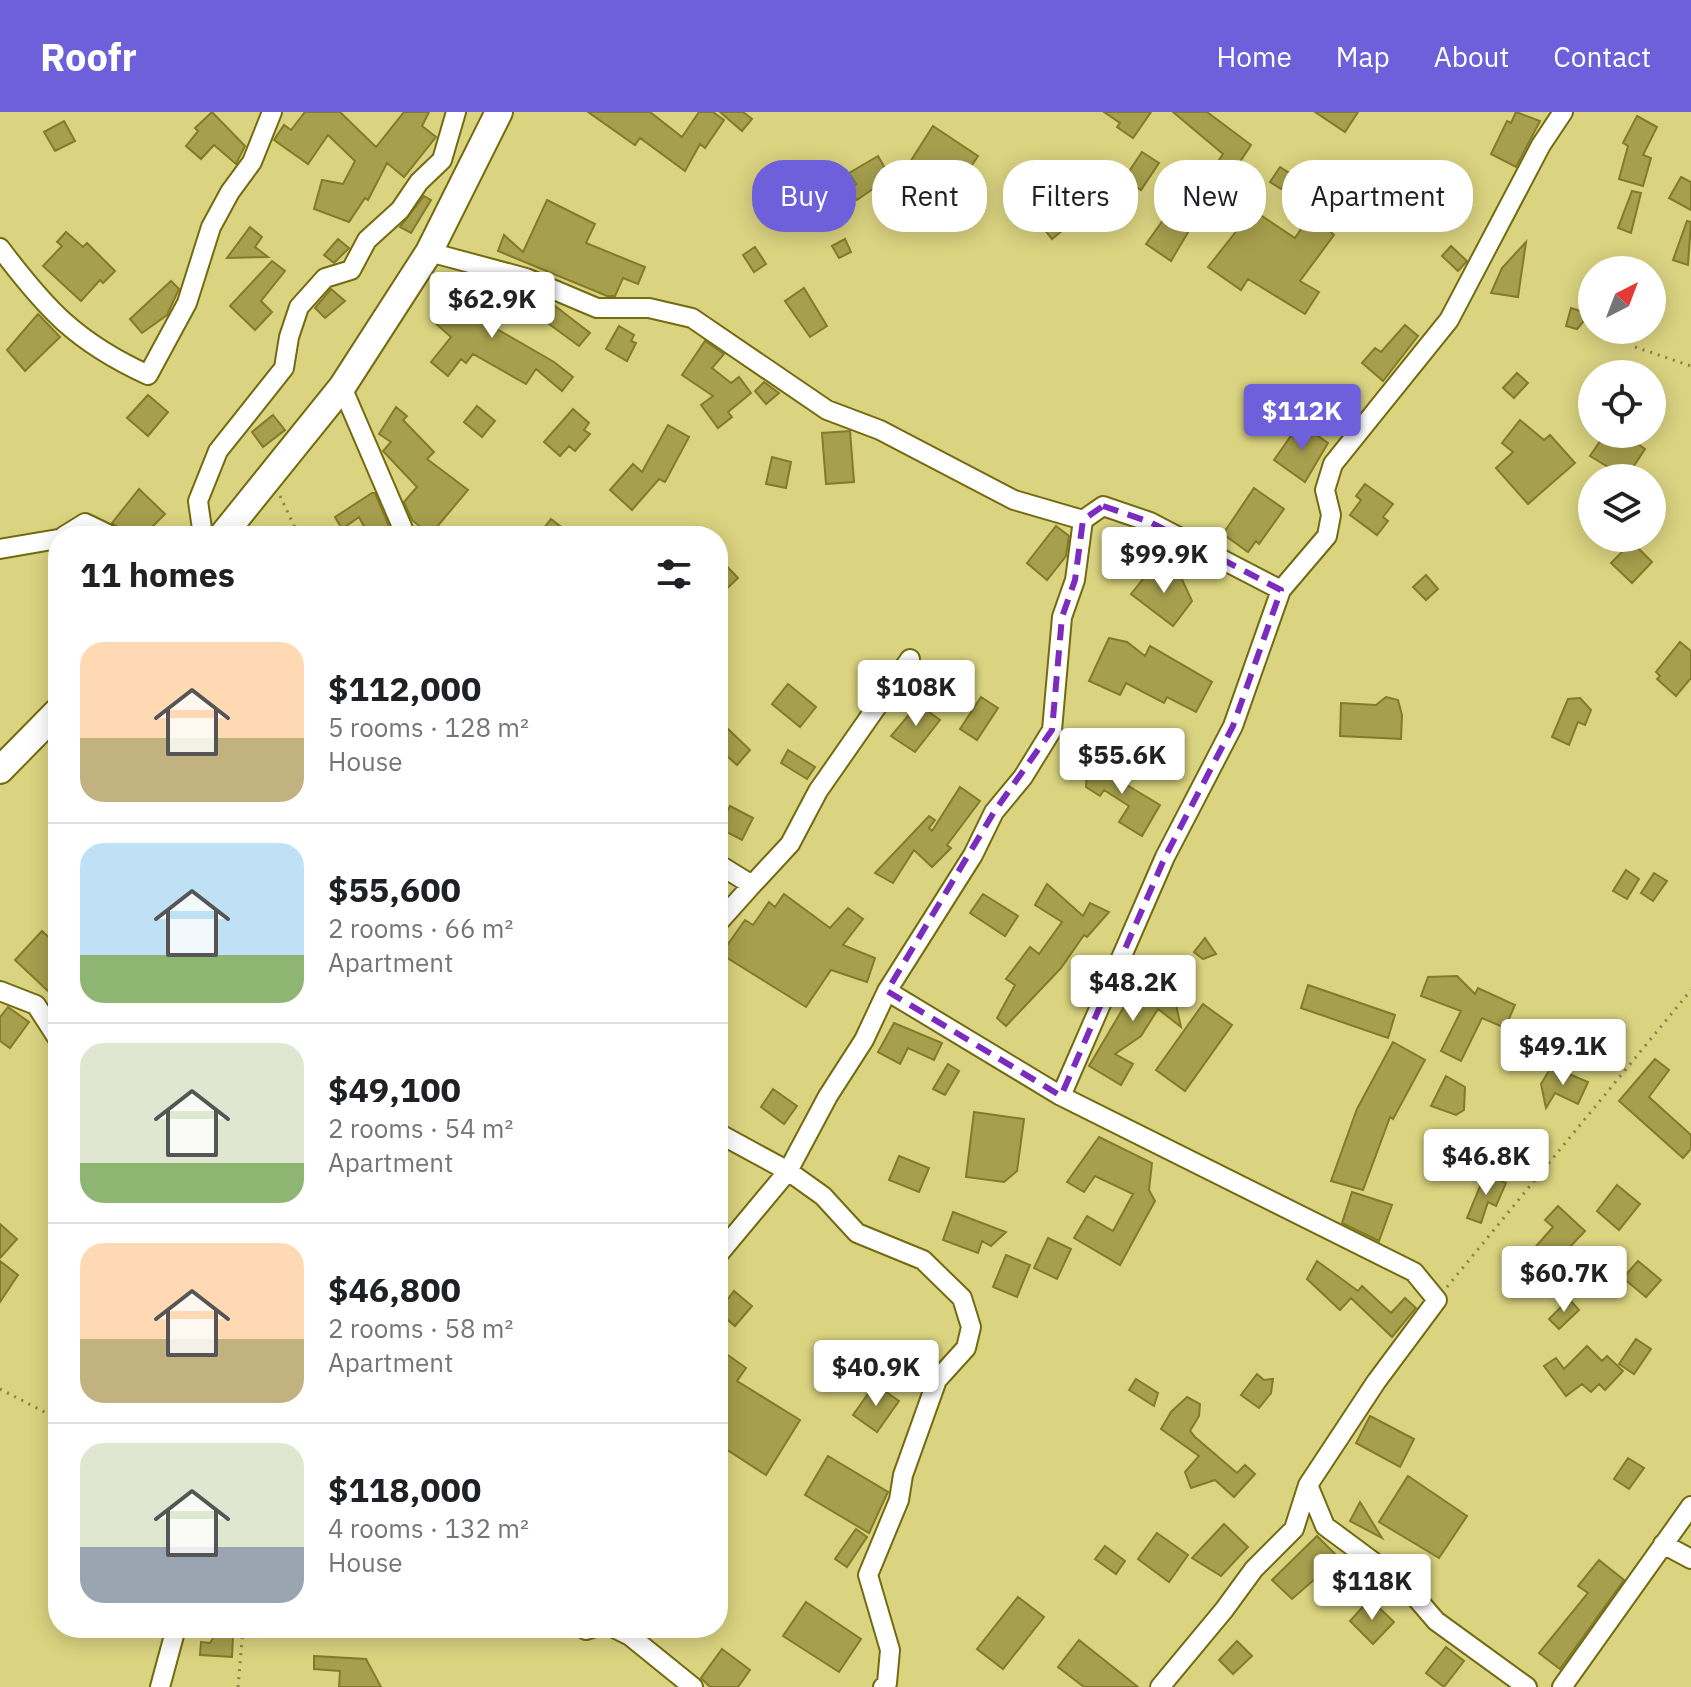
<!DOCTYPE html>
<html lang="en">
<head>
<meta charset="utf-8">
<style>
	body { margin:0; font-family:"IBM Plex Sans",sans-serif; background:#f6f6f6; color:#202124; height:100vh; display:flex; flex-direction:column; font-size:30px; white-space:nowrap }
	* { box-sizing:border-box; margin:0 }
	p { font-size:26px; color:#757577 }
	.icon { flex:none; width:44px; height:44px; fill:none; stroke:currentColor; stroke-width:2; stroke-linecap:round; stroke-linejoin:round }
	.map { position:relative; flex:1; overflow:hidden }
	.side { position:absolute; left:48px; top:414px; width:680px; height:1112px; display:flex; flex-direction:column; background:#fff; border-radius:32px; box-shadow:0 4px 20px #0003 }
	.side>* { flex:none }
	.hud { position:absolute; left:752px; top:48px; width:760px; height:72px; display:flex; gap:16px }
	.needle { width:52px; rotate:42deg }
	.controls { position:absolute; left:1578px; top:144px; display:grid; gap:16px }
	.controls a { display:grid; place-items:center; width:88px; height:88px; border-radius:50%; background:#fff; box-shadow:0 4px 20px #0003; font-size:40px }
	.price { position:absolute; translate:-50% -68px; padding:0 18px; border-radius:8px; background:#fff; color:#222; font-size:26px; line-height:52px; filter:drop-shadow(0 2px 4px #0008) }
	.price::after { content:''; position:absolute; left:50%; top:48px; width:24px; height:18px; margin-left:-12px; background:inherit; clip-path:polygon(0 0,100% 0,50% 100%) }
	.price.active { background:#6e60da; color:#fff }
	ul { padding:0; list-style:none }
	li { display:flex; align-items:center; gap:24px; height:200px; padding:0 32px }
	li+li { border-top:2px solid #e0e0e0 }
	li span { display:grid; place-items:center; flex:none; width:224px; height:160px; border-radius:24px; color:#555 }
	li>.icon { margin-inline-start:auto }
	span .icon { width:96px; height:96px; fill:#fffc; stroke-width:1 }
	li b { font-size:34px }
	h2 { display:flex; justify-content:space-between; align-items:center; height:96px; padding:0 32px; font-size:34px }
	.chip { padding:0 28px; border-radius:32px; background:#fff; box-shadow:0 4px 20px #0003; font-size:28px; line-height:72px }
	.chip.active { background:#6e60da; color:#fff }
	header { display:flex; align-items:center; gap:48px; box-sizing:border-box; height:112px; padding:0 40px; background:#6e60da; color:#fff }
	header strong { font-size:38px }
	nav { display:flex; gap:44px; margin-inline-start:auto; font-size:28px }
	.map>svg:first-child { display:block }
	.building { fill:#a69f4d; stroke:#837b27; stroke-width:2 }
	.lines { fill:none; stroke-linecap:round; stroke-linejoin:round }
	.street-casing { stroke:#736b0f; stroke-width:22 }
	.secondary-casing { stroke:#736b0f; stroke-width:30 }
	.path { stroke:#878248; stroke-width:3; stroke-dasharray:2 6; stroke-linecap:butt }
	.street { stroke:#fff; stroke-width:18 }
	.secondary { stroke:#fff; stroke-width:26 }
	.marked { fill:none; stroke:#7b2cbf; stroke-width:6; stroke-dasharray:16 10; stroke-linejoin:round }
</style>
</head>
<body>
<header>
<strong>Roofr</strong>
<nav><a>Home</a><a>Map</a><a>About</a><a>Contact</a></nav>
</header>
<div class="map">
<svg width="1691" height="1575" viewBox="0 0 1691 1575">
	<rect width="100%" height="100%" fill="#dad380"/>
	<path class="building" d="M212 0 245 34 236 52 214 33 201 47 186 34 198 19 195 16Z
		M305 0H340L376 35 404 0H429L422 14 436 25 404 65 387 51 368 88 365 86 349 110 314 97 322 68 343 72 355 49 328 23 308 52 274 28 284 13 291 18Z
		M588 0H650L682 25 699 0H713L724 8 705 36 700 32 685 59 640 26 635 33Z
		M720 0H743L752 7 742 19Z
		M1104 0H1151L1133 26 1117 15 1120 11Z
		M1173 0H1207L1251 33 1217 85 1201 75 1223 42Z
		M1315 0H1358L1345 20Z
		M1516 0 1540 9 1516 55 1491 42 1507 9 1511 11Z
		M1637 4 1657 15 1643 43 1651 46 1643 74 1619 67 1628 34 1623 31Z
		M64 9 75 29 55 39 44 20Z
		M933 14 978 44 949 87 905 58Z
		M1142 40 1159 51 1141 78 1124 67Z
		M878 44 890 65 857 88 848 78 856 72 849 61Z
		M1280 55 1291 62 1281 77 1270 70Z
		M1053 60 1085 100 1052 127 1020 87 1031 78 1037 82 1045 73 1041 70Z
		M1681 65 1691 70V98L1669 86Z
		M1186 76 1206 90 1171 149 1146 132Z
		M1632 79 1641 81 1631 121 1618 116Z
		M424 84 431 88 411 121 400 115Z
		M547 88 595 112 586 131 645 155 638 172 623 166 615 184H607L498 139 504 123 523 140Z
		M1253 98 1295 126 1311 102 1334 123 1300 169 1319 180 1305 202 1248 167 1241 178 1208 155Z
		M1687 109 1691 110 1688 153 1673 148Z
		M250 115 262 125 255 135 268 145 227 146Z
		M66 120 83 135 87 131 115 159 103 171 100 168 81 189 43 154 62 134 57 130Z
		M338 127 349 136 334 151 324 143Z
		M845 127 851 140 839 146 832 134Z
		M1526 130 1518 185 1491 181 1502 156Z
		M1451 134 1467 149 1458 159 1442 144Z
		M755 135 766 152 754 160 743 143Z
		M272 149 285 159 261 189 272 200 255 218 230 194Z
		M487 168 500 172 514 183 490 213 554 250 573 265 562 279 536 257 526 272 473 242 466 251 461 247 448 264 431 250 451 225 434 210 445 198 456 207Z
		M171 169 179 177 167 203 142 221 130 207Z
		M804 176 827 214 810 225 785 189Z
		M331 177 345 189 325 206 315 196Z
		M546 187 590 221 579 234 538 204Z
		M1571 196 1590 202 1577 217 1566 214Z
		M38 202 60 225 25 259 7 238Z
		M1405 213 1418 224 1383 269 1362 251 1375 236 1381 240Z
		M619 214 634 223 631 229 636 231 627 249 606 237Z
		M705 229 724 242 712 256 731 271 739 265 751 281 728 300 732 305 718 316 701 293 713 284 682 263Z
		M1517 261 1528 271 1514 286 1503 276Z
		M764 270 779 281 766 292 755 279Z
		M148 283 168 300 148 324 127 306Z
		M477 294 495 309 482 325 464 310Z
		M396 295 407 304 403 308 434 340 427 347 468 378 430 423 412 408 404 390 417 375 383 339 391 330 379 322Z
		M573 297 589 311 584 318 590 322 575 339 569 334 560 344 544 330Z
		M273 303 285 318 263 335 252 320Z
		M1520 308 1544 328 1550 323 1575 351 1528 392 1496 356 1513 340 1502 331Z
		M1300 311 1328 331 1305 370 1274 348Z
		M668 313 689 325 665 370 659 367 632 398 610 378 633 352 642 360Z
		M850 319 854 370 826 372 822 321Z
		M1605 322H1623L1645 337 1626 366 1590 344Z
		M772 345 791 350 786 376 766 372Z
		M1365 372 1393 392 1383 405 1388 409 1377 423 1350 403 1361 388 1356 384Z
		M1254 376 1284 397 1259 432 1256 429 1248 440 1223 422Z
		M139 377 165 402 143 424H124L121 417 112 411Z
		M372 381H375L393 424H369L359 405 342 417 335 405Z
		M551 407 573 424H538Z
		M1056 414 1069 424 1066 444 1047 468 1027 451Z
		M1632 430 1652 450 1632 471 1611 451Z
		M718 445 738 466 718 485Z
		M1151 457 1180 463 1192 489 1173 514 1131 482Z
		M1426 463 1438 477 1426 488 1413 475Z
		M1109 526 1127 530 1145 544 1150 534 1212 570 1196 600 1167 585 1164 591 1126 571 1120 583 1089 569Z
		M1680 530 1691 539V566L1676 584 1657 567 1660 564 1656 560Z
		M927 559 944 571 929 593 912 581Z
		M788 572 816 595 800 615 772 592Z
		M981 585 998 596 977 628 960 617Z
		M1386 585 1398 588 1402 603 1401 627 1340 624 1341 591 1376 593Z
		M1580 586 1591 598 1585 613 1578 610 1569 633 1552 625 1568 587Z
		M918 592 940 608 915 640 891 624Z
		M728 617 750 638 737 653 718 636V628Z
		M788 638 815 655 807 667 781 651Z
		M1097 644 1117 657 1112 664 1160 693 1142 724 1119 710 1129 694 1104 678 1100 684 1086 675 1087 658Z
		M960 675 980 689 947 733 951 736 932 755 914 738 893 771 875 761 929 704 935 708 929 716 932 719Z
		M730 694 753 706 742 728 719 716Z
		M1626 758 1639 767 1627 787 1613 779Z
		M1654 761 1667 769 1653 789 1641 781Z
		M1047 772 1083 804 1090 791 1109 800 1087 825 1084 823 1061 856 1006 914 997 906 1015 873 1006 867 1030 835 1039 842 1062 810 1035 793Z
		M784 782 830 816 848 796 863 807 843 833 875 846 867 870 831 858 806 895 721 842 745 808 753 813 769 790 775 795Z
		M983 782 1018 804 1005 824 970 801Z
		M42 819 58 834V869L49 880 15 848Z
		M1205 826 1216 842 1203 847 1194 840Z
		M1139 857 1174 884 1181 915 1158 897 1141 924 1115 942 1133 952 1121 973 1089 954 1125 893 1117 886Z
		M1457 864 1475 882 1478 876 1515 893 1505 916 1482 906 1461 949 1441 939 1461 899 1421 884 1428 865Z
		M1308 873 1395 903 1388 926 1301 896Z
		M1203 892 1232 913 1185 979 1156 958Z
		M8 895 29 910 10 936 0 929V905Z
		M894 911 942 931 934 948 908 936 900 952 878 940Z
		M1393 930 1425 948 1393 1007 1390 1005 1363 1078 1331 1069 1357 997Z
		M1655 947 1669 958 1649 985 1691 1023V1037L1683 1046 1619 989Z
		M948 952 959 959 945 983 933 977Z
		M1550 957 1565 965 1569 962 1588 970 1578 992 1555 981 1546 996 1541 972Z
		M1446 964 1465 975 1464 998 1456 1003 1431 994Z
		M773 977 797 994 784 1012 761 995Z
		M974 1000 1024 1007 1017 1059 1004 1070 966 1065Z
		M1099 1025 1152 1051 1149 1078 1155 1089 1120 1153 1074 1126 1087 1104 1113 1119 1133 1082 1095 1064 1084 1080 1067 1070Z
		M899 1044 929 1056 919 1080 889 1068Z
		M1485 1062 1506 1071 1496 1094 1488 1090 1481 1111 1467 1106Z
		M1617 1073 1640 1092 1619 1118 1597 1099Z
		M1352 1080 1392 1093 1379 1129 1342 1111Z
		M1558 1094 1585 1119 1550 1156 1531 1140 1553 1115 1545 1108Z
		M953 1100 1006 1120 991 1134 982 1129 978 1141 943 1128Z
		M0 1112 17 1127 0 1146Z
		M1048 1126 1071 1137 1057 1167 1034 1156Z
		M1006 1143 1030 1153 1017 1185 993 1175Z
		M0 1149 18 1163 0 1190Z
		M1317 1149 1358 1179 1362 1174 1391 1201 1405 1186 1416 1196 1392 1225 1351 1186 1340 1198 1307 1167Z
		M1638 1149 1661 1168 1646 1185 1623 1166Z
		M734 1179 752 1194 735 1214 718 1200Z
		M1569 1187 1579 1198 1559 1217 1549 1207Z
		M1636 1227 1651 1237 1634 1262 1619 1252Z
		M1587 1234 1602 1249 1607 1244 1623 1259 1605 1278 1599 1272 1591 1280 1582 1272 1566 1284 1544 1254 1556 1246 1564 1257Z
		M718 1236 746 1256 737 1269 800 1308 766 1363 718 1332Z
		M1257 1262 1264 1268 1273 1267 1271 1281 1259 1296 1241 1283Z
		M1136 1267 1158 1281 1154 1294 1129 1278Z
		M875 1272 899 1289 877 1320 853 1303Z
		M1187 1285 1200 1292 1199 1304 1190 1319 1195 1325 1237 1361 1245 1353 1255 1362 1234 1385 1215 1368 1191 1376 1185 1360 1199 1344 1161 1317 1171 1300Z
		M1370 1304 1414 1327 1400 1355 1356 1331Z
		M828 1344 888 1380 869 1421 805 1383Z
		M1628 1346 1644 1356 1629 1377 1614 1367Z
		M1408 1364 1467 1404 1439 1446 1379 1410Z
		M1360 1390 1382 1426 1350 1409Z
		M1224 1412 1248 1435 1221 1464 1192 1446Z
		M856 1417 867 1425 847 1455 835 1447Z
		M1157 1421 1188 1443 1169 1470 1138 1447Z
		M1317 1424 1339 1446 1292 1487 1272 1468Z
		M1105 1434 1125 1449 1116 1462 1095 1447Z
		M1599 1448 1624 1468 1560 1557 1539 1541 1588 1481 1578 1474Z
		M1018 1485 1044 1505 1003 1557 977 1537Z
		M1370 1487 1394 1510 1373 1532 1350 1509Z
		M806 1490 861 1527 839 1560 783 1524Z
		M215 1523 233 1524 232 1545 200 1543 201 1530 210 1531Z
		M1079 1528 1138 1575H1084L1058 1555Z
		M1237 1529 1252 1544 1233 1562 1219 1548Z
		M1446 1535 1464 1549 1444 1575 1426 1561Z
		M722 1537 750 1558 738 1575H710L701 1566Z
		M314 1544 366 1547 381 1575H339L340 1559 314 1557Z"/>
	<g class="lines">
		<g class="street-casing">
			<path id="street" d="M0 136C46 197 76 230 148 263L187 191 211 115 230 80 252 50 272 0
				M429 140 526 166 597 196H649L692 206 827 298 880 318 1014 388 1083 408
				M342 275 406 424
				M64 424 85 411 112 424
				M203 424 198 389 218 339 284 256 289 225 299 195 325 166 351 158 367 128 400 98 419 70 442 48 456 0
				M0 437 58 427
				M718 752 752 773 718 811
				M752 773 790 732 818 679 910 547
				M0 879 36 893 58 927
				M887 879 1061 984 1414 1160 1437 1188 1376 1270 1308 1373 1325 1414 1406 1474 1436 1509 1527 1575
				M1061 984 1165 745 1233 614 1281 478 1327 424 1331 403 1325 378 1333 352 1449 208 1541 33 1563 0
				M718 1021 788 1059 823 1084 857 1121 923 1148 962 1186 971 1215 966 1236 937 1268 903 1363 899 1388 868 1463 890 1538 887 1571 883 1575
				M718 1143 788 1059 828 984 864 928 887 879 973 743 994 700 1023 665 1052 618 1062 505 1075 468 1083 408 1103 394 1150 410 1281 478
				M1663 1432 1691 1447
				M614 1516 630 1524 693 1575
				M586 1518 592 1516
				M160 1575 176 1516
				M1160 1575 1224 1498 1254 1457 1294 1417 1308 1373
				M1562 1575 1691 1394"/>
		</g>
		<g class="secondary-casing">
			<path id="secondary" d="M222 424 342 275 429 140 499 0
				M0 658 58 599"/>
		</g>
		<path class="path" d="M1635 235 1691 254
			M280 384 299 424
			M1447 1175 1691 878
			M0 1277 58 1307
			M238 1575 243 1516"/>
		<use href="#street" class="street"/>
		<use href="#secondary" class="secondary"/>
	</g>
	<path class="marked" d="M1103 394 1150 410 1281 478 1233 614 1165 745 1061 984 887 879 994 700 1052 618 1062 505 1075 468 1083 408Z"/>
</svg>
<div class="controls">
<a><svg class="needle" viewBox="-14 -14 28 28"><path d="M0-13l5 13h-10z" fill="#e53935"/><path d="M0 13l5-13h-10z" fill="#757577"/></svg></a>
<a><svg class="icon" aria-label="locate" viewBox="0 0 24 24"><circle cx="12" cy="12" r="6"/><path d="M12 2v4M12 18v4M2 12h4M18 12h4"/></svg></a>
<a><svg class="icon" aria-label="layers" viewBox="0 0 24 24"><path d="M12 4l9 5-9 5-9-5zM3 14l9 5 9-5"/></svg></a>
</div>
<b class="price" style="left:492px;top:228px">$62.9K</b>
<b class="price active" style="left:1302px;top:340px">$112K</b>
<b class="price" style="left:1164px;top:483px">$99.9K</b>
<b class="price" style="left:916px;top:616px">$108K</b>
<b class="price" style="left:1122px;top:684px">$55.6K</b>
<b class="price" style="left:1133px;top:911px">$48.2K</b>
<b class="price" style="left:1563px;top:975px">$49.1K</b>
<b class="price" style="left:1486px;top:1085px">$46.8K</b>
<b class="price" style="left:1564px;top:1202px">$60.7K</b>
<b class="price" style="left:876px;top:1296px">$40.9K</b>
<b class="price" style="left:1372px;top:1510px">$118K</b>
<div class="hud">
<a class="chip active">Buy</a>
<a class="chip">Rent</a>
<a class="chip">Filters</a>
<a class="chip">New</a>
<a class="chip">Apartment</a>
</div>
<section class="side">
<h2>11 homes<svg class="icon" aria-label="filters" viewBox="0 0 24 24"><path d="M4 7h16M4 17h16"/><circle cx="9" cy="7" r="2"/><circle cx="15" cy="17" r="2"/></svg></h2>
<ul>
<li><span style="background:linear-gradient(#ffd9b3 60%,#c2b280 0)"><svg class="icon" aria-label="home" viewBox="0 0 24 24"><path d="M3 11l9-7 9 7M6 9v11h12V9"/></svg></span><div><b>$112,000</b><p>5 rooms · 128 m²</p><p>House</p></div></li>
<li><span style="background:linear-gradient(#bfe0f5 70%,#8fb573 0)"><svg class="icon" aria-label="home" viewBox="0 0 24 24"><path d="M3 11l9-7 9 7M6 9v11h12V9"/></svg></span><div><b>$55,600</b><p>2 rooms · 66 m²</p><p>Apartment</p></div></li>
<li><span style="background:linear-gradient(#dfe7d0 75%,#8fb573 0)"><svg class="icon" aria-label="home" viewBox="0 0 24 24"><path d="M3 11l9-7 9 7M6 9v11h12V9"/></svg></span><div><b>$49,100</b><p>2 rooms · 54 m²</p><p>Apartment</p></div></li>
<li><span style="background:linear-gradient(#ffd9b3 60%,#c2b280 0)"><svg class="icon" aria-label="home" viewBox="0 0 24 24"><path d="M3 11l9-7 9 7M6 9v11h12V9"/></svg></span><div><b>$46,800</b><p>2 rooms · 58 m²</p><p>Apartment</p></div></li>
<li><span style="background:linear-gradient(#dfe7d0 65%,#9aa5b1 0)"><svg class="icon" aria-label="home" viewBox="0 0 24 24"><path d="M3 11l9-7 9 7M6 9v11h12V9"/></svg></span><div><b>$118,000</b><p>4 rooms · 132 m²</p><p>House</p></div></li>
</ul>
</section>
</div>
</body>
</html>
